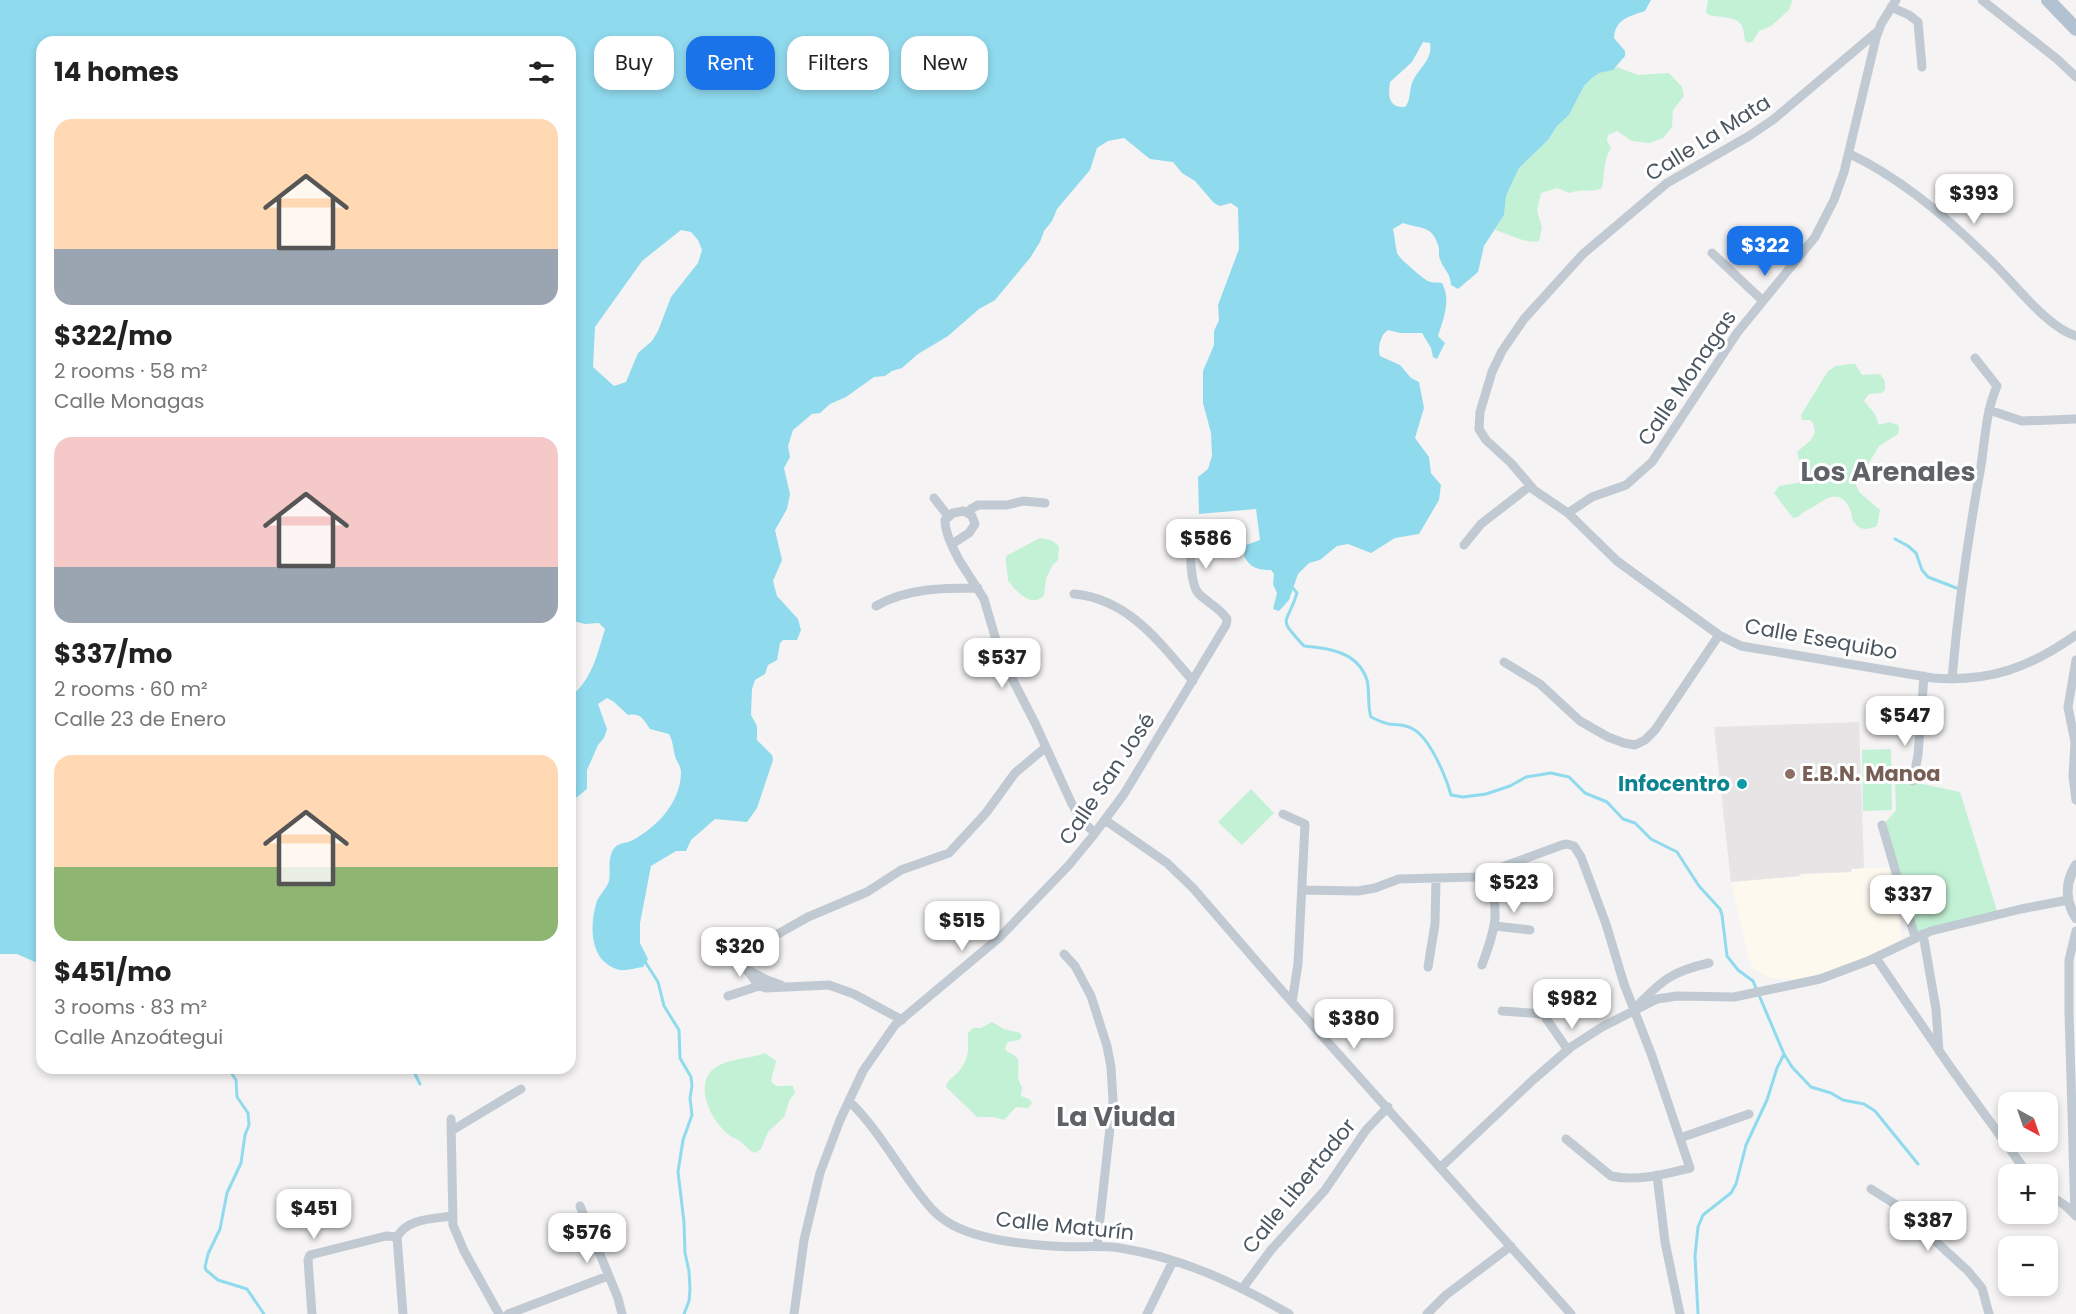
<!DOCTYPE html>
<html lang="en">
<head>
<meta charset="utf-8">
<style>
	body { margin:0; font-family:Poppins,sans-serif; background:#f6f6f6; color:#222; height:100vh; display:flex; flex-direction:column; font-size:22px; white-space:nowrap }
	* { box-sizing:border-box; margin:0 }
	p { font-size:20px; color:#767676 }
	.icon { flex:none; width:33px; height:33px; fill:none; stroke:currentColor; stroke-width:2; stroke-linecap:round; stroke-linejoin:round }
	.map { position:relative; flex:1; overflow:hidden }
	.panel { position:absolute; left:36px; top:36px; width:540px; height:1038px; display:flex; flex-direction:column; background:#fff; border-radius:18px; box-shadow:0 3px 9px #0003 }
	.panel>* { flex:none }
	.hud { position:absolute; left:594px; top:36px; width:570px; height:54px; display:flex; gap:12px }
	.needle { width:39px; rotate:140deg }
	.controls { position:absolute; left:1998px; top:1092px; display:grid; gap:12px }
	.controls a { display:grid; place-items:center; width:60px; height:60px; border-radius:12px; background:#fff; box-shadow:0 3px 9px #0003; font-size:30px }
	.price { position:absolute; translate:-50% -51px; padding:0 14px; border-radius:12px; background:#fff; color:#222; font-size:20px; line-height:39px; filter:drop-shadow(0 2px 3px #0008) }
	.price::after { content:''; position:absolute; left:50%; top:36px; width:18px; height:14px; margin-left:-9px; background:inherit; clip-path:polygon(0 0,100% 0,50% 100%) }
	.price.active { background:#1a73e8; color:#fff }
	ul { padding:0; list-style:none }
	li { display:grid; align-content:center; gap:12px; height:318px; padding:0 18px }
	li span { display:grid; place-items:center; height:186px; border-radius:18px; color:#555 }
	li>.icon { margin-inline-start:auto }
	span .icon { width:108px; height:108px; fill:#fffc; stroke-width:1 }
	li b { font-size:26px }
	h2 { display:flex; justify-content:space-between; align-items:center; height:72px; padding:0 18px; font-size:26px }
	.chip { padding:0 21px; border-radius:18px; background:#fff; box-shadow:0 3px 9px #0003; font-size:21px; line-height:54px }
	.chip.active { background:#1a73e8; color:#fff }
	.map>svg:first-child { display:block }
	.commercial { fill:#fdf9ef }
	.education { fill:#e6e4e5 }
	.green { fill:#c3f1d5 }
	.water { fill:#90daee; fill-rule:evenodd }
	.lines { fill:none; stroke-linecap:round; stroke-linejoin:round }
	.stream { stroke:#90daee; stroke-width:3 }
	.minor { stroke:#c1cad2; stroke-width:9 }
	.tertiary { stroke:#c1cad2; stroke-width:10 }
	.primary { stroke:#b3c2d1; stroke-width:14 }
	.education-dot { fill:#8d6e63; stroke:#fff; stroke-width:2 }
	.culture-dot { fill:#0f9aa8; stroke:#fff; stroke-width:2 }
	.labels { text-anchor:middle; stroke-width:6; stroke-linejoin:round; paint-order:stroke }
	.street-label { font-size:21px; fill:#4a5661; stroke:#fff }
	.education-label { font-size:21px; font-weight:bold; fill:#785e54; stroke:#fff; text-anchor:start }
	.culture-label { font-size:21px; font-weight:bold; fill:#0d838f; stroke:#fff; text-anchor:end }
	.district-label { font-size:27px; font-weight:bold; fill:#5f6368; stroke:#fff }
</style>
</head>
<body>
<div class="map">
<svg width="2076" height="1314" viewBox="0 0 2076 1314">
	<rect width="100%" height="100%" fill="#f5f3f3"/>
	<path class="commercial" d="M1889 867 1900 922 1902 943 1849 968 1800 980 1770 978 1751 968 1731 882 1800 876V874L1851 872V869Z"/>
	<path class="education" d="M1859 722 1864 868 1852 869 1851 872 1801 874 1800 876 1731 882 1714 727Z"/>
	<path class="green" d="M1708 0H1792V1L1789 10 1771 26 1759 31 1752 42 1747 43C1743 38 1745 35 1743 29 1740 15 1720 18 1709 15L1706 12Z
		M1617 67 1638 75 1669 73 1682 87 1684 96 1673 110 1672 127 1663 138 1650 143 1632 141 1617 131 1608 135 1607 140 1611 148C1603 160 1605 175 1602 188 1593 193 1581 188 1570 193L1557 188 1541 193 1537 210 1542 228 1539 241C1528 245 1507 233 1495 230L1504 215 1506 196 1519 168 1548 140 1557 126 1569 115 1584 86 1592 78 1599 73Z
		M1850 364H1855L1862 375 1880 374 1885 381V390L1882 393 1869 394 1864 401 1875 414 1879 425 1889 422 1898 425 1899 429 1898 434 1879 446 1856 485 1859 492 1880 510 1877 526C1871 528 1865 531 1859 527 1850 522 1853 514 1849 507 1838 488 1826 499 1813 507 1807 510 1803 512 1798 517L1793 518 1774 493 1779 486 1797 483 1804 477 1797 452 1811 440 1815 432 1813 423 1810 420H1802L1801 415 1828 371 1836 366Z
		M1040 538C1048 539 1054 540 1059 547L1058 560 1052 566 1046 579 1044 596C1029 608 1017 591 1008 581 1008 572 1005 565 1006 556Z
		M1891 749 1892 810 1863 811 1862 750Z
		M1895 778 1960 792 1998 914 1915 937 1883 825 1896 810Z
		M1251 789 1274 813 1242 845 1218 822Z
		M992 1022 1004 1029 1020 1033 1022 1037 1019 1040 1008 1042 1005 1048 1007 1052C1029 1059 1011 1071 1022 1087L1021 1096 1029 1099 1032 1103 1028 1108 1016 1107 1004 1120 993 1117H977L946 1087C948 1079 954 1077 959 1071 970 1058 968 1048 968 1033L973 1028H981Z
		M765 1053 776 1061 771 1081C776 1089 784 1085 793 1086L795 1093 790 1099 784 1117 768 1132 761 1149 755 1153C749 1151 746 1146 741 1142 737 1138 732 1138 729 1135 711 1121 692 1083 716 1067 729 1058 750 1059 765 1053Z"/>
	<path class="water" d="M0 0H1651L1645 11C1630 16 1615 19 1614 38L1625 51V56L1613 70 1599 73 1592 78 1584 86 1569 115 1557 126 1548 140 1519 168 1506 196 1504 215 1484 246 1478 272 1458 289 1451 285C1450 271 1444 271 1440 259 1438 255 1440 249 1438 245 1432 225 1420 229 1403 223L1393 229C1395 237 1395 245 1397 253 1398 257 1423 279 1428 281 1431 283 1438 282 1442 283 1451 300 1444 318 1438 336L1445 343 1437 359 1433 357 1431 348 1422 333H1400L1388 330C1381 334 1377 348 1380 356L1400 365 1411 378 1419 382 1424 408 1415 438 1429 457 1431 473 1441 485 1439 500 1419 534 1395 538 1371 553 1348 544 1337 546 1320 560 1309 563 1298 574 1289 600 1279 611 1273 609 1277 593 1273 584 1274 574 1271 570C1258 570 1250 568 1244 556L1246 545 1260 540 1256 509 1199 514 1198 477 1208 469 1212 456 1211 433 1203 403V371L1214 345V331L1219 320 1218 305 1239 249 1238 208 1231 203 1220 206 1214 203 1195 181 1182 173 1173 162 1150 159 1124 138 1108 141 1097 148 1090 170 1057 209 1052 221 1044 231 1040 242 1030 258 995 300 979 309 948 336 918 354 902 368 892 371 885 376 874 377 846 397 830 404 820 413 812 414 793 430 788 446 790 457 784 468 790 494 787 509 775 530 782 560 773 581 777 596 798 619 801 630 797 640H783L780 643 777 660 768 665 765 674 755 680 752 689 751 715 757 726V740L772 755 773 760 757 808 747 822 715 819 691 840 686 851H676L651 866 640 923V943L648 959 643 967C636 968 626 971 620 970 589 963 589 925 597 901 600 894 607 888 609 881 611 870 607 860 613 850 617 842 626 844 633 840 657 827 681 802 681 772 681 766 676 761 675 756 673 748 673 741 669 734L650 729C643 719 641 713 628 715L614 702 607 698 598 704 607 729 604 738 598 745 587 770V789L571 802 570 806V697C592 680 597 655 605 629L599 623 585 624 573 621 570 623V42H42V963L35 962 17 954H0ZM1423 42 1430 43C1433 61 1418 68 1412 83 1409 91 1411 100 1405 107 1388 108 1388 95 1390 82L1412 62ZM681 230 691 232 698 240 702 250 698 263 671 297 658 331 652 341 638 353 626 382 614 386 593 367 595 327 642 261Z"/>
	<g class="lines">
		<path class="stream" d="M1895 539 1908 546 1916 553 1922 570 1928 577 1959 589
			M1291 586 1297 593C1287 626 1276 616 1304 646 1329 648 1358 652 1367 680 1370 692 1367 705 1371 717 1377 720 1383 723 1389 724 1397 725 1405 724 1413 729 1430 738 1446 777 1451 795L1463 797 1486 794 1510 786 1526 777 1551 773 1569 777 1585 793 1607 802 1623 819 1635 823 1651 839 1677 852 1699 886 1720 909 1722 915 1727 956 1738 970 1753 981 1784 1054 1792 1067 1811 1087 1831 1093 1843 1100 1864 1104 1875 1111 1918 1164
			M644 960 658 982 664 1006 679 1030 680 1058 691 1077 692 1086 690 1098 692 1115 683 1140 678 1172 684 1222 685 1253 689 1271 690 1290 689 1301 684 1314
			M228 1068 236 1080 237 1097 248 1113 249 1125 245 1135 241 1163 227 1193 220 1229 208 1254 205 1267 206 1270 218 1280 247 1289 264 1314
			M412 1068 420 1084
			M1698 1314 1695 1256 1698 1227 1703 1215 1731 1193 1736 1184 1746 1145 1767 1100 1777 1068 1784 1054"/>
		<path class="minor" d="M1982 0 2057 59 2076 77
			M1891 7 1909 15 1918 22 1922 67
			M1878 31 1774 119 1749 136 1667 183 1583 254 1524 319 1502 351 1492 372 1480 412 1479 429 1486 440 1511 463 1534 490 1568 513 1617 561 1719 635 1741 646 1933 678C1990 682 2029 668 2076 635
			M1850 154C1902 179 1948 218 1988 258 2012 280 2046 327 2076 336
			M1712 253 1763 301
			M1989 410 2022 421 2076 419
			M934 498 948 516
			M968 513 971 509 978 505H1007L1023 501 1045 503
			M1568 513 1592 497 1626 485 1652 462 1737 333 1815 237 1834 200 1844 172 1876 38 1881 24 1896 0
			M952 544 969 533 975 524 972 516 964 511 953 513 945 520C945 533 953 548 959 560L984 599 1001 657 1035 723 1071 802 1082 821 1095 833
			M1464 545 1481 524 1530 486
			M1074 594C1129 599 1160 643 1193 681
			M876 606C907 588 943 588 978 588
			M2076 660 2068 707 2075 742 2073 777 2076 800
			M1504 662 1540 684 1580 721 1608 737 1624 743 1635 745 1645 740 1655 730 1719 635
			M1952 679C1958 608 1968 537 1981 466 1985 439 1986 411 1997 386L1975 358
			M1913 781 1918 755 1924 676
			M1283 814 1305 824 1298 964 1292 1002
			M1105 820 1167 863 1193 888 1283 992 1571 1314
			M1882 825 1915 937
			M1303 890 1358 891 1375 888 1399 879 1475 877 1562 845 1567 844 1574 846 1581 857 1606 924 1624 984 1652 1056 1690 1168C1665 1174 1637 1182 1611 1176L1566 1139
			M1495 926 1530 930
			M1923 934 1936 1009 1939 1051
			M721 935 759 986 766 988 829 985 854 994 902 1020
			M1064 954 1075 966 1091 996 1107 1046 1111 1067 1113 1100 1097 1246
			M737 957 808 917 867 892 901 870 949 853 986 813 1015 773 1046 747
			M1876 958 1951 1068 2028 1174
			M1482 965C1497 924 1499 915 1489 872
			M1428 967 1435 924 1436 878
			M750 971 767 980 781 985
			M728 996 759 986
			M1637 1006C1662 980 1673 971 1709 963
			M1502 1011 1543 1014 1568 1050
			M849 1101C874 1125 892 1156 912 1184 922 1197 932 1212 946 1221 972 1239 1020 1244 1052 1246 1075 1248 1097 1245 1120 1248 1183 1258 1235 1283 1289 1314
			M451 1119 453 1225 464 1251 499 1314
			M451 1131 521 1089
			M1680 1138 1749 1114
			M1441 1167 1533 1080 1571 1047 1602 1027 1657 999 1677 996 1734 997 1820 979 1868 961 1931 931 2021 909 2068 900
			M1657 1175 1665 1242 1680 1314
			M1871 1189 1895 1204 1968 1271 1982 1288 1989 1314
			M2048 1194 2066 1206 2076 1216
			M580 1206 618 1298 622 1314
			M2075 1214 2069 1012V960L2076 931
			M1242 1289 1271 1250 1325 1190 1366 1130 1388 1107
			M312 1314 308 1260 310 1255 386 1236 397 1237
			M403 1314 397 1237C408 1218 433 1219 452 1216
			M508 1314 608 1276
			M794 1314 804 1240 820 1173 840 1120 863 1071 895 1025 1000 937 1069 865 1092 837 1124 794 1226 625 1227 619C1220 608 1208 603 1199 594 1188 583 1191 541 1191 525
			M1147 1314 1173 1261
			M1427 1314 1446 1295 1511 1246"/>
		<path class="tertiary" d="M2076 865C2065 882 2065 901 2076 918"/>
		<path class="primary" d="M2048 0 2076 29"/>
	</g>
	<circle class="education-dot" cx="1790" cy="774" r="6"/>
	<circle class="culture-dot" cx="1742" cy="784" r="6"/>
	<g class="labels">
		<g class="street-label">
			<text transform="translate(1708 138) rotate(-32)" y="7">Calle La Mata</text>
			<text transform="translate(1687 378) rotate(-56)" y="7">Calle Monagas</text>
			<text transform="translate(1821 639) rotate(10)" y="7">Calle Esequibo</text>
			<text transform="translate(1107 779) rotate(-56)" y="7">Calle San José</text>
			<text transform="translate(1299 1186) rotate(-51)" y="7">Calle Libertador</text>
			<text transform="translate(1065 1226) rotate(6)" y="7">Calle Maturín</text>
		</g>
		<g class="education-label">
			<text x="1802" y="781">E.B.N. Manoa</text>
		</g>
		<g class="culture-label">
			<text x="1730" y="791">Infocentro</text>
		</g>
		<g class="district-label">
			<text x="1888" y="481">Los Arenales</text>
			<text x="1116" y="1126">La Viuda</text>
		</g>
	</g>
</svg>
<div class="controls">
<a><svg class="needle" viewBox="-14 -14 28 28"><path d="M0-13l5 13h-10z" fill="#e53935"/><path d="M0 13l5-13h-10z" fill="#767676"/></svg></a>
<a>+</a>
<a>−</a>
</div>
<b class="price" style="left:1974px;top:225px">$393</b>
<b class="price active" style="left:1765px;top:277px">$322</b>
<b class="price" style="left:1206px;top:570px">$586</b>
<b class="price" style="left:1002px;top:689px">$537</b>
<b class="price" style="left:1905px;top:747px">$547</b>
<b class="price" style="left:1514px;top:914px">$523</b>
<b class="price" style="left:1908px;top:926px">$337</b>
<b class="price" style="left:962px;top:952px">$515</b>
<b class="price" style="left:740px;top:978px">$320</b>
<b class="price" style="left:1572px;top:1030px">$982</b>
<b class="price" style="left:1354px;top:1050px">$380</b>
<b class="price" style="left:314px;top:1240px">$451</b>
<b class="price" style="left:1928px;top:1252px">$387</b>
<b class="price" style="left:587px;top:1264px">$576</b>
<div class="hud">
<a class="chip">Buy</a>
<a class="chip active">Rent</a>
<a class="chip">Filters</a>
<a class="chip">New</a>
</div>
<section class="panel">
<h2>14 homes<svg class="icon" aria-label="filters" viewBox="0 0 24 24"><path d="M4 7h16M4 17h16"/><circle cx="9" cy="7" r="2"/><circle cx="15" cy="17" r="2"/></svg></h2>
<ul>
<li><span style="background:linear-gradient(#ffd9b3 70%,#9aa5b1 0)"><svg class="icon" aria-label="home" viewBox="0 0 24 24"><path d="M3 11l9-7 9 7M6 9v11h12V9"/></svg></span><div><b>$322/mo</b><p>2 rooms · 58 m²</p><p>Calle Monagas</p></div></li>
<li><span style="background:linear-gradient(#f6c9c9 70%,#9aa5b1 0)"><svg class="icon" aria-label="home" viewBox="0 0 24 24"><path d="M3 11l9-7 9 7M6 9v11h12V9"/></svg></span><div><b>$337/mo</b><p>2 rooms · 60 m²</p><p>Calle 23 de Enero</p></div></li>
<li><span style="background:linear-gradient(#ffd9b3 60%,#8fb573 0)"><svg class="icon" aria-label="home" viewBox="0 0 24 24"><path d="M3 11l9-7 9 7M6 9v11h12V9"/></svg></span><div><b>$451/mo</b><p>3 rooms · 83 m²</p><p>Calle Anzoátegui</p></div></li>
</ul>
</section>
</div>
</body>
</html>
